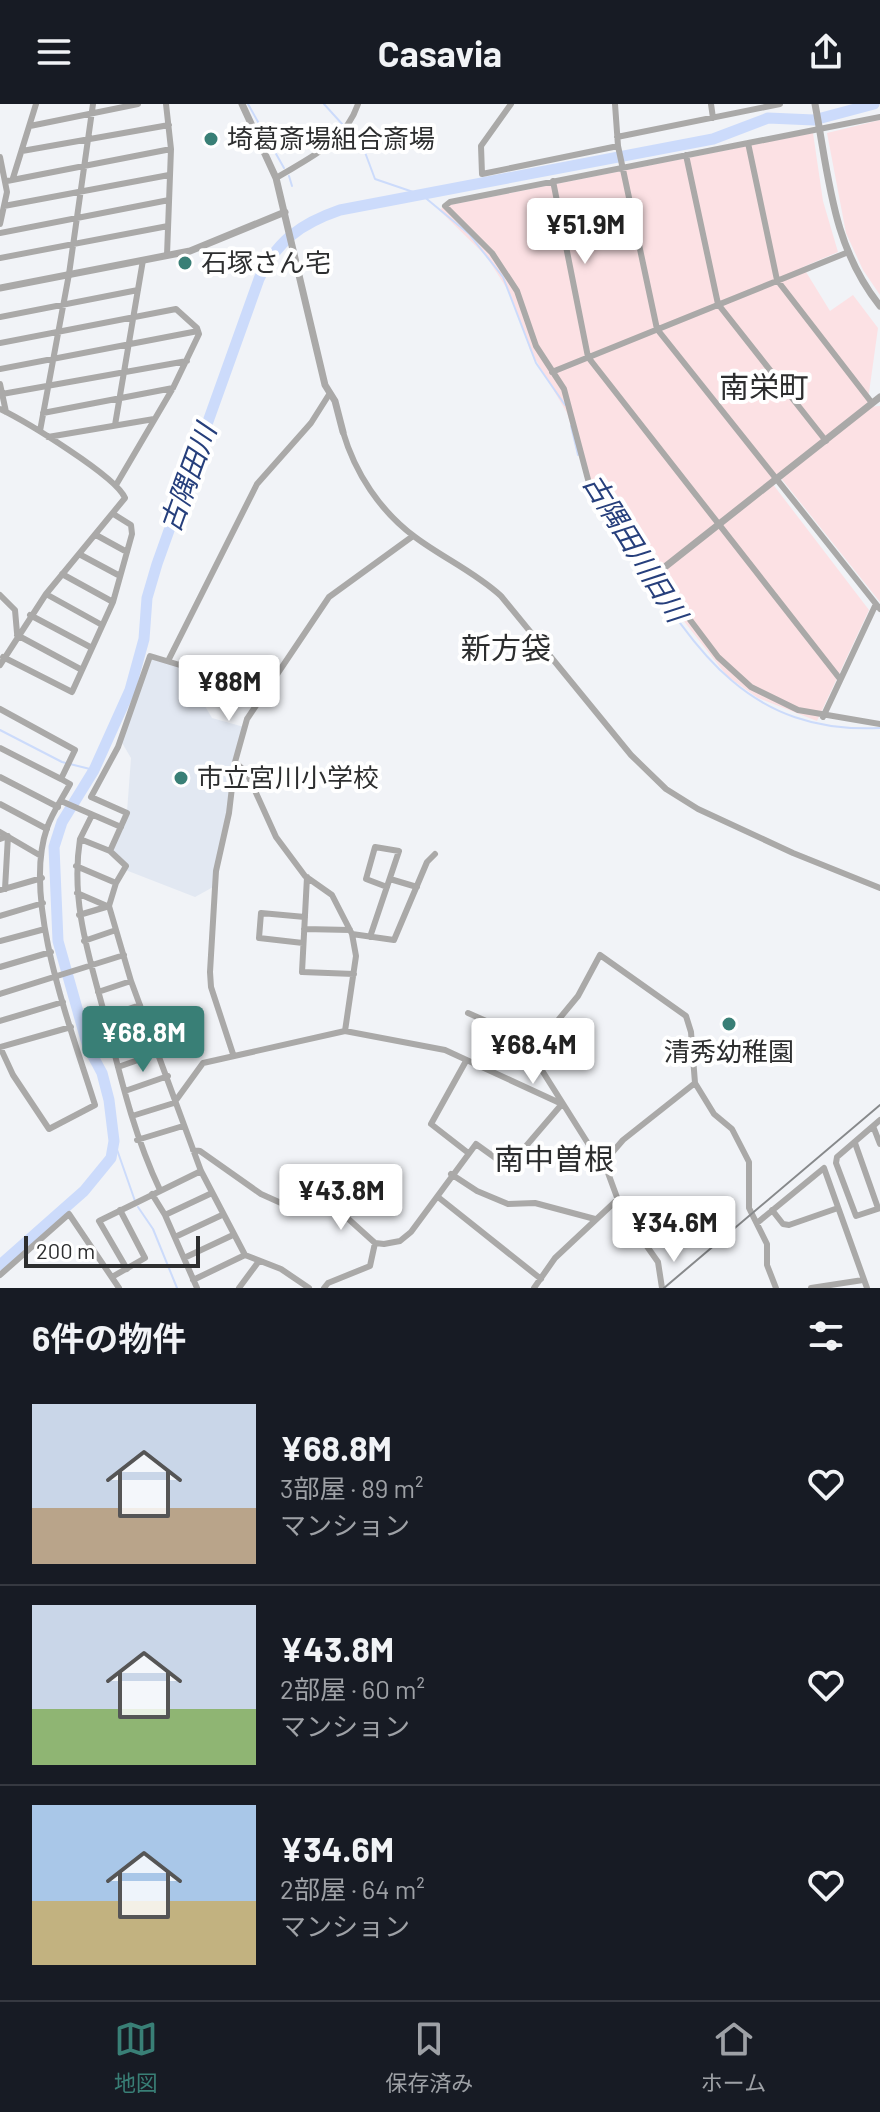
<!DOCTYPE html>
<html lang="ja">
<head>
<meta charset="utf-8">
<style>
	body { margin:0; font-family:Barlow,"Noto Sans JP",sans-serif; background:#20242c; color:#f1f3f6; height:100vh; display:flex; flex-direction:column; font-size:30px; white-space:nowrap }
	* { box-sizing:border-box; margin:0 }
	p { font-size:26px; color:#9ea1a6 }
	.icon { flex:none; width:44px; height:44px; fill:none; stroke:currentColor; stroke-width:2; stroke-linecap:round; stroke-linejoin:round }
	.map { position:relative; height:1184px; overflow:hidden }
	.details { display:flex; flex-direction:column; background:#171b24; flex:1 }
	.details>* { flex:none }
	.scale { position:absolute; left:24px; bottom:20px; width:176px; box-sizing:border-box; padding-left:8px; border:4px solid #2d2e2f; border-top:0; font-size:22px; line-height:28px; white-space:nowrap; color:#2d2e2f; -webkit-text-stroke:6px #fff; paint-order:stroke }
	.price { position:absolute; translate:-50% -68px; padding:0 18px; border-radius:8px; background:#fff; color:#222; font-size:26px; line-height:52px; filter:drop-shadow(0 2px 4px #0008) }
	.price::after { content:''; position:absolute; left:50%; top:48px; width:24px; height:18px; margin-left:-12px; background:inherit; clip-path:polygon(0 0,100% 0,50% 100%) }
	.price.on { background:#397f76; color:#fff }
	ul { padding:0; list-style:none }
	li { display:flex; align-items:center; gap:24px; height:200px; padding:0 32px }
	li+li { border-top:2px solid #363941 }
	li span { display:grid; place-items:center; flex:none; width:224px; height:160px; border-radius:0px; color:#555 }
	li>.icon { margin-inline-start:auto }
	span .icon { width:96px; height:96px; fill:#fffc; stroke-width:1 }
	li b { font-size:34px }
	h2 { display:flex; justify-content:space-between; align-items:center; height:96px; padding:0 32px; font-size:34px }
	header { display:flex; justify-content:space-between; align-items:center; height:104px; padding:0 32px; background:#171b24; font-size:36px; font-weight:700 }
	.tab-bar { display:flex; justify-content:space-around; align-items:center; height:112px; border-top:2px solid #363941; background:#171b24; font-size:22px; color:#9ea1a6 }
	.tab-bar a { display:grid; justify-items:center; gap:4px }
	.tab-bar .on { color:#397f76 }
	.map>svg:first-child { display:block }
	.built { fill:#e2e8f2 }
	.industrial { fill:#fce1e4 }
	.lines { fill:none; stroke-linecap:round; stroke-linejoin:round }
	.stream { stroke:#ccdbfb; stroke-width:2 }
	.river { stroke:#ccdbfb; stroke-width:11 }
	.minor { stroke:#aaa9a8; stroke-width:6 }
	.tertiary { stroke:#aaa9a8; stroke-width:7 }
	.rail { stroke:#87898b; stroke-width:2 }
	.poi-dot { fill:#397f76; stroke:#fff; stroke-width:3 }
	.labels { text-anchor:middle; stroke-width:8; stroke-linejoin:round; paint-order:stroke }
	.poi-label { font-size:26px; fill:#2d2e2f; stroke:#fff; text-anchor:start }
	.water-label { font-size:28px; font-style:italic; fill:#263f7c; stroke:#fff }
	.quarter-label { font-size:30px; fill:#2d2e2f; stroke:#fff }
</style>
</head>
<body>
<header><svg class="icon" aria-label="menu" viewBox="0 0 24 24"><path d="M4 6h16M4 12h16M4 18h16"/></svg>Casavia<svg class="icon" aria-label="share" viewBox="0 0 24 24"><path d="M12 15V3M7 8l5-5 5 5M5 13v7h14v-7"/></svg></header>
<div class="map">
<svg width="880" height="1184" viewBox="0 0 880 1184">
	<rect width="100%" height="100%" fill="#f1f3f7"/>
	<path class="built" d="M150 552 203 568 199 592 212 614 244 623 215 782 195 793 123 765 126 763 110 747 127 708 131 654 121 637Z"/>
	<path class="industrial" d="M880 16V191L863 166 846 129 827 29Z
		M813 29 823 97 838 148 803 163 830 207 853 191 878 224 867 303 880 302V498L780 373 772 379 869 506 817 617 758 594 727 572 650 474 590 383 567 309 530 246 511 191 486 152 439 106 445 102Z"/>
	<g class="lines">
		<path class="stream" d="M248 0 284 64
			M324 0 363 43 375 75 422 91 469 130 503 173 536 259 565 301
			M289 72 292 82
			M571 322 578 351
			M617 423C686 529 735 631 880 624
			M0 626 62 658 94 666
			M114 1037 135 1097
			M138 1103 153 1125 177 1184"/>
		<path class="river" d="M0 1161 84 1087 111 1054 114 1037 109 996 102 969 88 943 58 837 54 743 62 718 94 666 130 586 144 535 147 494 157 460 259 175C276 137 302 119 340 106L713 35 768 14 814 16 874 0"/>
		<path class="minor" d="M166 0 171 45 167 151
			M511 0 481 42 482 70 618 42
			M615 0 618 42 657 225 880 505
			M711 0 713 14
			M880 13 450 98 445 102 492 149 517 187 536 242 564 285 590 383 718 553 751 583 798 606 880 620
			M30 22 138 0
			M617 33 780 0
			M748 39 777 176 872 299
			M22 47 169 21
			M686 51 718 200 826 337
			M0 53 7 88 0 120
			M13 74 36 0
			M276 74C309 54 345 39 358 0
			M7 77 171 45
			M553 77 588 253 840 575
			M4 102 169 71
			M0 129 169 96
			M0 154 168 122
			M0 213 138 186
			M0 239 176 205 197 224 199 230 173 284 116 381
			M0 265 198 227
			M552 268 846 149
			M0 280 6 308
			M2 290 187 257
			M0 305C25 317 116 372 125 394L46 490 0 561
			M43 309 173 284
			M115 321 143 156
			M40 327 69 170 93 0
			M343 328C355 369 380 407 415 433 443 454 475 468 501 492L631 651 666 685 698 705 793 749 880 784
			M48 333 154 315
			M96 431 127 448
			M79 450 120 472
			M62 470 113 498
			M46 490 102 521
			M0 491 15 506 17 529
			M30 511 92 544
			M17 531 82 566
			M3 553 72 588 113 498 132 430 131 421 115 411
			M168 557 257 380 311 319 330 289
			M260 594 203 568 150 552 118 643 91 693 127 709 110 747 126 762 116 779 109 802 131 877 201 1067 245 1151 281 1165 309 1184
			M0 605 75 646 61 675 70 680C62 695 52 709 47 724 21 797 73 930 95 1001L49 1025 13 971 0 943
			M823 613 875 502
			M0 644 61 675
			M235 658 247 669 276 733 305 772 332 791 352 830 356 852 345 927
			M0 673 58 703
			M61 697 121 723
			M0 700 47 725
			M92 711 80 735 110 747
			M0 728 41 752
			M0 735 8 732 5 785
			M80 735C70 799 90 855 106 916 121 975 134 1031 160 1086
			M76 762 116 779
			M307 773 302 868 354 870
			M390 775 417 783
			M0 786 42 774
			M77 789 107 802
			M79 811 106 803
			M0 812 43 799
			M304 825 350 826
			M352 830 394 836 427 758 435 750
			M370 833 399 747 375 743 366 775 387 783
			M0 837 45 825
			M84 837 116 826
			M303 839 259 834 261 809 305 813
			M0 863 51 848
			M98 888 131 877
			M0 890 124 851
			M468 909 502 924 531 949 589 1041 604 1058 622 1107 658 1158 662 1184
			M105 913 140 901
			M0 917 63 898
			M111 938 148 925
			M0 943 71 923
			M531 949 578 892 600 851 686 912 691 928 695 979 714 1010 732 1025 749 1058V1104L767 1140V1161L776 1184
			M233 950 211 883 210 868 216 767 229 709 235 658 247 615 329 493 413 432
			M466 957 431 1020 467 1048
			M118 963 158 949
			M125 987 168 972
			M132 1012 174 999 203 959 345 927 445 946 562 1000
			M880 1016 837 1053 836 1059 856 1112 880 1104
			M873 1022 880 1040
			M137 1036 183 1022
			M855 1039 878 1104
			M193 1046 200 1047 261 1090 281 1099 334 1102 375 1139 384 1140 400 1137 411 1128 476 1040 508 1063 562 1000
			M604 1058 623 1036 695 979
			M451 1070 477 1087 508 1100 535 1099 595 1115
			M152 1090 165 1111 197 1184
			M438 1093 541 1175
			M772 1106 783 1120 789 1121 838 1104
			M165 1111 212 1089
			M757 1119 824 1064 867 1184
			M175 1133 222 1111
			M184 1154 233 1131
			M127 1165 99 1117 201 1067
			M0 1171 69 1110 119 1184
			M112 1173 145 1154 120 1106
			M193 1176 245 1151
			M239 1184 259 1157
			M324 1184 328 1179 370 1162 375 1139
			M534 1184 555 1154 618 1095
			M811 1184 863 1176"/>
		<path class="tertiary" d="M242 0 276 74 325 281 335 297 343 328
			M815 0C829 73 832 142 880 202
			M0 184 190 147 285 108
			M656 470 880 293"/>
		<path class="rail" d="M664 1184 880 1001"/>
	</g>
	<g class="poi-dot">
		<circle cx="211" cy="35" r="8"/>
		<circle cx="185" cy="159" r="8"/>
		<circle cx="181" cy="674" r="8"/>
		<circle cx="729" cy="920" r="8"/>
	</g>
	<g class="labels">
		<g class="poi-label">
			<text x="227" y="44">埼葛斎場組合斎場</text>
			<text x="201" y="168">石塚さん宅</text>
			<text x="197" y="683">市立宮川小学校</text>
			<text x="729" y="957" text-anchor="middle">清秀幼稚園</text>
		</g>
		<g class="water-label">
			<text transform="translate(188 374) rotate(-70)" y="10">古隅田川</text>
			<text transform="translate(635 444) rotate(58)" y="10">古隅田川旧川</text>
		</g>
		<g class="quarter-label">
			<text x="764" y="294">南栄町</text>
			<text x="506" y="555">新方袋</text>
			<text x="554" y="1066">南中曽根</text>
		</g>
	</g>
</svg>
<div class="scale">200 m</div>
<b class="price" style="left:585px;top:162px">¥51.9M</b>
<b class="price" style="left:229px;top:619px">¥88M</b>
<b class="price on" style="left:143px;top:970px">¥68.8M</b>
<b class="price" style="left:533px;top:982px">¥68.4M</b>
<b class="price" style="left:341px;top:1128px">¥43.8M</b>
<b class="price" style="left:674px;top:1160px">¥34.6M</b>
</div>
<section class="details">
<h2>6件の物件<svg class="icon" aria-label="filters" viewBox="0 0 24 24"><path d="M4 7h16M4 17h16"/><circle cx="9" cy="7" r="2"/><circle cx="15" cy="17" r="2"/></svg></h2>
<ul>
<li><span style="background:linear-gradient(#c9d6e8 65%,#b9a48a 0)"><svg class="icon" aria-label="home" viewBox="0 0 24 24"><path d="M3 11l9-7 9 7M6 9v11h12V9"/></svg></span><div><b>¥68.8M</b><p>3部屋 · 89 m²</p><p>マンション</p></div><svg class="icon" aria-label="heart" viewBox="0 0 24 24"><path d="M12 20l-8-8c-3-5 5-10 8-4 3-6 11-1 8 4z"/></svg></li>
<li><span style="background:linear-gradient(#c9d6e8 65%,#8fb573 0)"><svg class="icon" aria-label="home" viewBox="0 0 24 24"><path d="M3 11l9-7 9 7M6 9v11h12V9"/></svg></span><div><b>¥43.8M</b><p>2部屋 · 60 m²</p><p>マンション</p></div><svg class="icon" aria-label="heart" viewBox="0 0 24 24"><path d="M12 20l-8-8c-3-5 5-10 8-4 3-6 11-1 8 4z"/></svg></li>
<li><span style="background:linear-gradient(#a9c7e8 60%,#c2b280 0)"><svg class="icon" aria-label="home" viewBox="0 0 24 24"><path d="M3 11l9-7 9 7M6 9v11h12V9"/></svg></span><div><b>¥34.6M</b><p>2部屋 · 64 m²</p><p>マンション</p></div><svg class="icon" aria-label="heart" viewBox="0 0 24 24"><path d="M12 20l-8-8c-3-5 5-10 8-4 3-6 11-1 8 4z"/></svg></li>
</ul>
</section>
<nav class="tab-bar">
<a class="on"><svg class="icon" aria-label="map" viewBox="0 0 24 24"><path d="M3 6l6-2 6 2 6-2v14l-6 2-6-2-6 2zM9 4v14M15 6v14"/></svg>地図</a>
<a><svg class="icon" aria-label="saved" viewBox="0 0 24 24"><path d="M7 4h10v16l-5-4-5 4z"/></svg>保存済み</a>
<a><svg class="icon" aria-label="home" viewBox="0 0 24 24"><path d="M3 11l9-7 9 7M6 9v11h12V9"/></svg>ホーム</a>
</nav>
</body>
</html>
